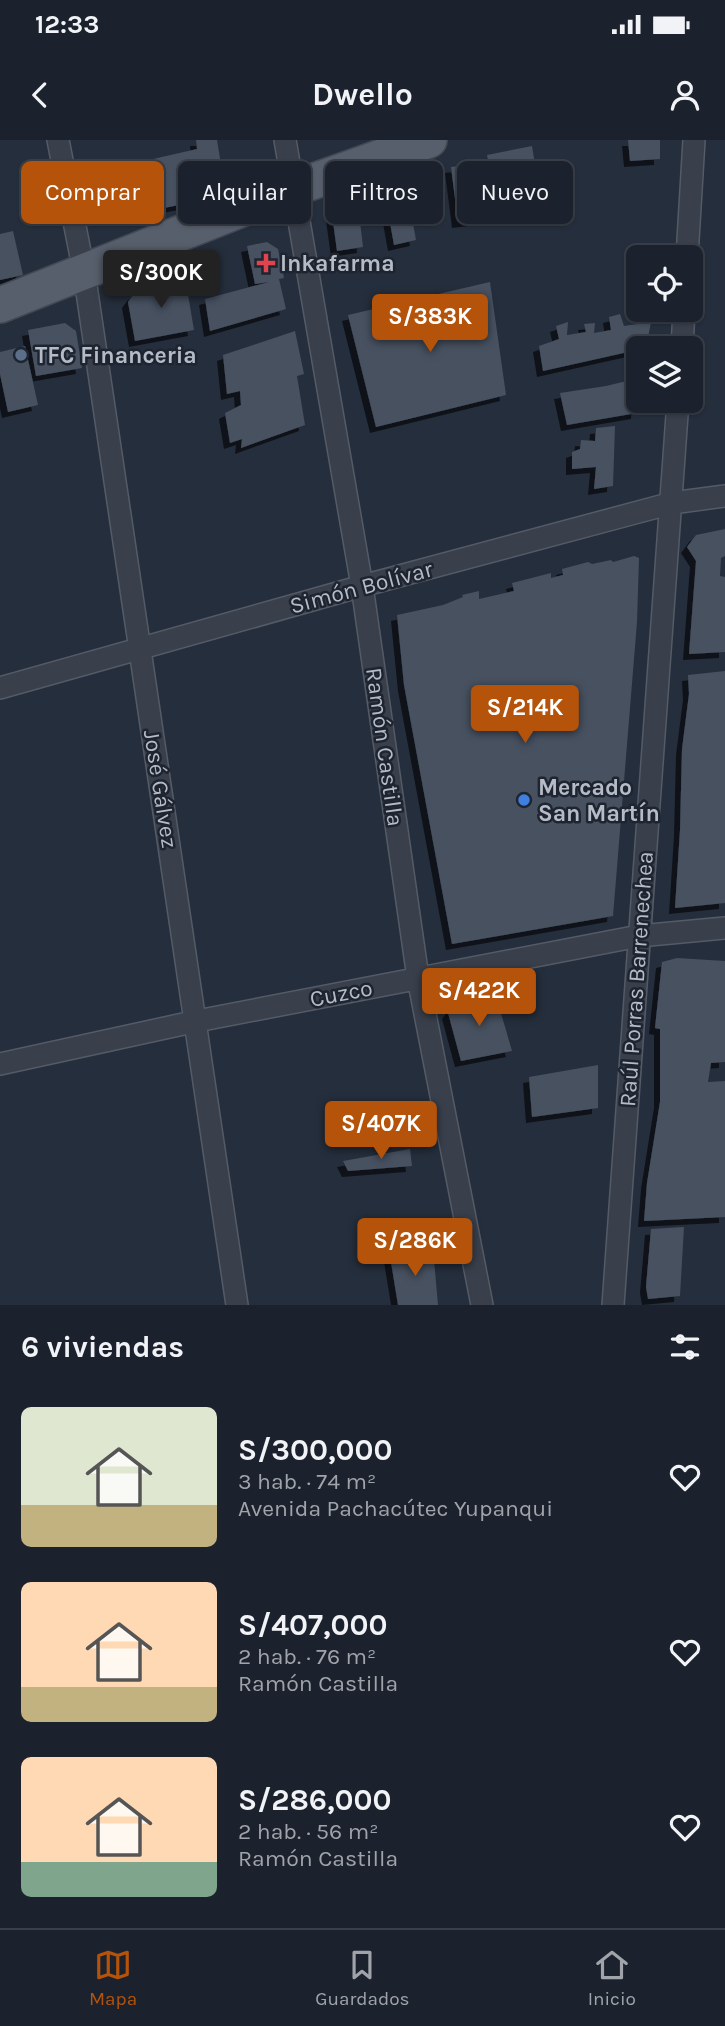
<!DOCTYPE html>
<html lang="es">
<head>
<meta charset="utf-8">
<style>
	body { margin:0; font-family:Karla,sans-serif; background:#252a35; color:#f1f3f6; height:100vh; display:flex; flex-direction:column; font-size:26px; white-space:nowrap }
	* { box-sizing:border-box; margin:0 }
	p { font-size:23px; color:#a0a4aa }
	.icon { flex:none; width:38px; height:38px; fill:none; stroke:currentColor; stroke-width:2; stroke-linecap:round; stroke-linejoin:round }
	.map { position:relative; height:1165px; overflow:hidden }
	.side { display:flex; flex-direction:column; background:#1c222d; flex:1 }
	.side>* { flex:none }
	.banner { position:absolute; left:21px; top:21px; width:684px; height:63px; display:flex; gap:14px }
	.fabs { position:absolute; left:626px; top:105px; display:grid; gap:14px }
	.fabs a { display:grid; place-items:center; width:77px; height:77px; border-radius:10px; background:#1c222d; box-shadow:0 2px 5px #0004,0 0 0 2px #3a3f49; font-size:35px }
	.price { position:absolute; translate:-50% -60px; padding:0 16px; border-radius:7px; background:#b45309; color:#fff; font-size:23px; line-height:46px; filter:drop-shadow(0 2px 4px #0008) }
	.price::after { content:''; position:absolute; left:50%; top:42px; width:21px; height:16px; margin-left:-10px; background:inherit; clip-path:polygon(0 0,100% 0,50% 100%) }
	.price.selected { background:#222; color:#fff }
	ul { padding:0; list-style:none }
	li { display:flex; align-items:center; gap:21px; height:175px; padding:0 21px }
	li span { display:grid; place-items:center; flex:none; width:196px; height:140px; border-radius:10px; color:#555 }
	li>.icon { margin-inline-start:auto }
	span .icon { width:84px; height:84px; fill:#fffc; stroke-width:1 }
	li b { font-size:30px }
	h2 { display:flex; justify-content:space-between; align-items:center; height:84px; padding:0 21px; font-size:30px }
	.pill { padding:0 24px; border-radius:10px; background:#1c222d; box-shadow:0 2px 5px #0004,0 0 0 2px #3a3f49; font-size:24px; line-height:63px }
	.pill.selected { background:#b45309; color:#fff }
	.status { display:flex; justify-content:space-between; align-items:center; height:49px; padding:0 35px; background:#1c222d; direction:ltr }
	.status svg { height:19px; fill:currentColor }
	header { display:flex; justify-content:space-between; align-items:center; height:91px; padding:0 21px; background:#1c222d; font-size:32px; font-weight:700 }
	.tab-bar { display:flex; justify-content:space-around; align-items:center; height:98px; border-top:2px solid #3a3f49; background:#1c222d; font-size:19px; color:#a0a4aa }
	.tab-bar a { display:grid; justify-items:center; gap:4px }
	.tab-bar .selected { color:#b45309 }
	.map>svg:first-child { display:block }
	.building { fill:#475160; filter:url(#shadow) }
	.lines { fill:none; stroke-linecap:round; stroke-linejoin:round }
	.minor-casing { stroke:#545b67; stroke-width:24 }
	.primary-casing { stroke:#424955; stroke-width:38 }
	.minor { stroke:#39404c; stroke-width:21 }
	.primary { stroke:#575f6c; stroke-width:35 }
	.health-dot { fill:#e0444e; stroke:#1e2531; stroke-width:2.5 }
	.service-dot { fill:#5c6f8a; stroke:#1e2531; stroke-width:2.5 }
	.shop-dot { fill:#3f7fe0; stroke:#1e2531; stroke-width:2.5 }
	.labels { text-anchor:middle; stroke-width:5; stroke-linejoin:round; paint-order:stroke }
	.poi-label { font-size:23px; font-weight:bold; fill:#b5bcc7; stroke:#1e2531; text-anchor:start }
	.street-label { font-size:23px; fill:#b5bcc7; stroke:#1e2531 }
</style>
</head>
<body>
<div class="status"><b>12:33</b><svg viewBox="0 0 49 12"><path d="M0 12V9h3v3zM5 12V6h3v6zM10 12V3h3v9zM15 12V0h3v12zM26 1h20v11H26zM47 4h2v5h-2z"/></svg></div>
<header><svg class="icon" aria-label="back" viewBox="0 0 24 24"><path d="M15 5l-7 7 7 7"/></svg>Dwello<svg class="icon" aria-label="person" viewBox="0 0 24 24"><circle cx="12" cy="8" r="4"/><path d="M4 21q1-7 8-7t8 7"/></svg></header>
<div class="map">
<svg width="725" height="1165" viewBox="0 0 725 1165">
	<defs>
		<filter id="shadow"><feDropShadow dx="-6" dy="6" stdDeviation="0" flood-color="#0009"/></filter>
	</defs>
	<rect width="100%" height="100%" fill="#252e3c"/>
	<path class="building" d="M196 0H217L225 49 204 47 187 51 189 63 164 68 153 19 197 9Z
		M628 0H660V19L630 21Z
		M532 6 538 43 516 47 521 65 497 70 487 15Z
		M476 24 483 79 458 82 451 27Z
		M407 50 416 100 394 105 385 55Z
		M358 64 363 107 337 111 331 67Z
		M13 91 23 135 0 140V94Z
		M267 102 278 109 284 138 279 139 286 169 210 191 205 159 269 142 255 144 247 106Z
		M185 137 194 190 135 201 128 162 134 154 161 141Z
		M490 142 506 255 376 287 348 175Z
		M620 174 624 186 651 182 646 208 543 231 539 206 559 199 556 186 568 182 567 195 586 192 584 184 595 183 594 193 611 190 609 177Z
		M65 183 76 191 82 228 36 236 28 190Z
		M295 191 304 234 297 236 305 285 241 308 242 299 230 303 225 273 241 265 240 251 227 254 223 215Z
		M25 206 38 265 8 272 0 234V212Z
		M639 238 637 273 567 285 560 253 606 246Z
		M615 286 613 346 594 349 596 327 572 329V312L580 309 581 300 595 301 596 288Z
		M725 389V416L721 418 720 436 725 437V512L689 514 696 421 687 407 696 395Z
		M634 416 639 418 637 482 613 776 452 804 404 545 397 475 443 465 463 457 462 455 479 451V459L514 451 512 443 551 433V438L563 435 562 429 588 422 592 424 611 420 613 422Z
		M725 531V763L675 768 680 690 682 609 689 554 688 535Z
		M677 818 725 821V922L711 923 708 942 725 941V1077L644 1081 647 1043 660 962V889L655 888 662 822Z
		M496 856 512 911 461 921 448 873 456 862Z
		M598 925V968L532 977 529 937Z
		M410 1009 412 1026 348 1031 343 1021Z
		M684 1087 680 1156 648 1159 646 1147 651 1089Z
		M433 1108 438 1165H398L390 1116Z"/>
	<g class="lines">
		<g class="minor-casing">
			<path id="minor" d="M58 0 84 132 237 1165
				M285 0 362 446 418 838 482 1165
				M687 117 694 0
				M682 208 684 170
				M0 548 362 446 672 363 725 356
				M0 924 197 881 639 796 725 788
				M613 1165 678 261"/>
		</g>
		<g class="primary-casing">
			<path id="primary" d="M0 165 292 49 429 0"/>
		</g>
		<use href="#minor" class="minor"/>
		<use href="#primary" class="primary"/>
	</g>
	<path class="health-dot" d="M262.5 112.5h7v7h7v7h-7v7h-7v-7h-7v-7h7z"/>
	<circle class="service-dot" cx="21" cy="215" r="7"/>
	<circle class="shop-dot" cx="524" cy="660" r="7"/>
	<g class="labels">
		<g class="poi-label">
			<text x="280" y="131">Inkafarma</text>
			<text x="35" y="223">TFC Financeria</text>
			<text x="538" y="655">Mercado<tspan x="538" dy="26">San Martín</tspan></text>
		</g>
		<g class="street-label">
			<text transform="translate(361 447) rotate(-15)" y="8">Simón Bolívar</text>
			<text transform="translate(385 607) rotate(82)" y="8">Ramón Castilla</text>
			<text transform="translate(161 649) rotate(81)" y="8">José Gálvez</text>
			<text transform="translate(636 839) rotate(-86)" y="8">Raúl Porras Barrenechea</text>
			<text transform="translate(341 853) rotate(-11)" y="8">Cuzco</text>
		</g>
	</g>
</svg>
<div class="fabs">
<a><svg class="icon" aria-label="locate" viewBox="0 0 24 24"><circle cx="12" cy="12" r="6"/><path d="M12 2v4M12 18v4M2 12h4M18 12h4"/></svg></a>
<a><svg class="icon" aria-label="layers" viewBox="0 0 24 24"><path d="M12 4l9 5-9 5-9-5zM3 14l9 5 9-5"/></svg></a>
</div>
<b class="price selected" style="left:161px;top:170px">S/300K</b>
<b class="price" style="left:430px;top:214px">S/383K</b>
<b class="price" style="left:525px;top:605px">S/214K</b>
<b class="price" style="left:479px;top:888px">S/422K</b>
<b class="price" style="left:381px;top:1021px">S/407K</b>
<b class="price" style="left:415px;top:1138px">S/286K</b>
<div class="banner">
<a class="pill selected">Comprar</a>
<a class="pill">Alquilar</a>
<a class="pill">Filtros</a>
<a class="pill">Nuevo</a>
</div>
</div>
<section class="side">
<h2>6 viviendas<svg class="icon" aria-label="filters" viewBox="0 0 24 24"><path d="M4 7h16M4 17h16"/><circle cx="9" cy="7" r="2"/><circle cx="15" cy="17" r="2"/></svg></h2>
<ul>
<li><span style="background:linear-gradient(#dfe7d0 70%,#c2b280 0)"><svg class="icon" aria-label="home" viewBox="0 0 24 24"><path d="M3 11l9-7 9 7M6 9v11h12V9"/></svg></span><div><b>S/300,000</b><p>3 hab. · 74 m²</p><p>Avenida Pachacútec Yupanqui</p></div><svg class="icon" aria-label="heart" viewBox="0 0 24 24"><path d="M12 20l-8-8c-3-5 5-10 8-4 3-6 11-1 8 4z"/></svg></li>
<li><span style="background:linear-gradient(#ffd9b3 75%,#c2b280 0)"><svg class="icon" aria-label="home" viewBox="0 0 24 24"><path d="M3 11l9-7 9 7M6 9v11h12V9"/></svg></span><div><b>S/407,000</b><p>2 hab. · 76 m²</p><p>Ramón Castilla</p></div><svg class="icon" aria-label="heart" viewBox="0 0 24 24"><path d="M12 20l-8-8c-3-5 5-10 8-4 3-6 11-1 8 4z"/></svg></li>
<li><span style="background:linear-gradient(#ffd9b3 75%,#7fa58c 0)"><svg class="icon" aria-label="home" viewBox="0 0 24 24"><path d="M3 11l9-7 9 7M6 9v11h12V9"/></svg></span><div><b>S/286,000</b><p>2 hab. · 56 m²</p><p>Ramón Castilla</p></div><svg class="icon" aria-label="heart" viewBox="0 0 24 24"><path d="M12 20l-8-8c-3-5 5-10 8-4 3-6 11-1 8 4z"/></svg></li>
</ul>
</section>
<nav class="tab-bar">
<a class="selected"><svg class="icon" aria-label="map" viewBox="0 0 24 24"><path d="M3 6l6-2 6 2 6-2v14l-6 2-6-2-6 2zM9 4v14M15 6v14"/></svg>Mapa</a>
<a><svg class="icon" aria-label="saved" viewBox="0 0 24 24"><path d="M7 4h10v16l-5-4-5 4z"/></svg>Guardados</a>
<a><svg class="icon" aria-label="home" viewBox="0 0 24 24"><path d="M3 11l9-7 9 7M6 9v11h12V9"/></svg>Inicio</a>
</nav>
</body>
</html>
